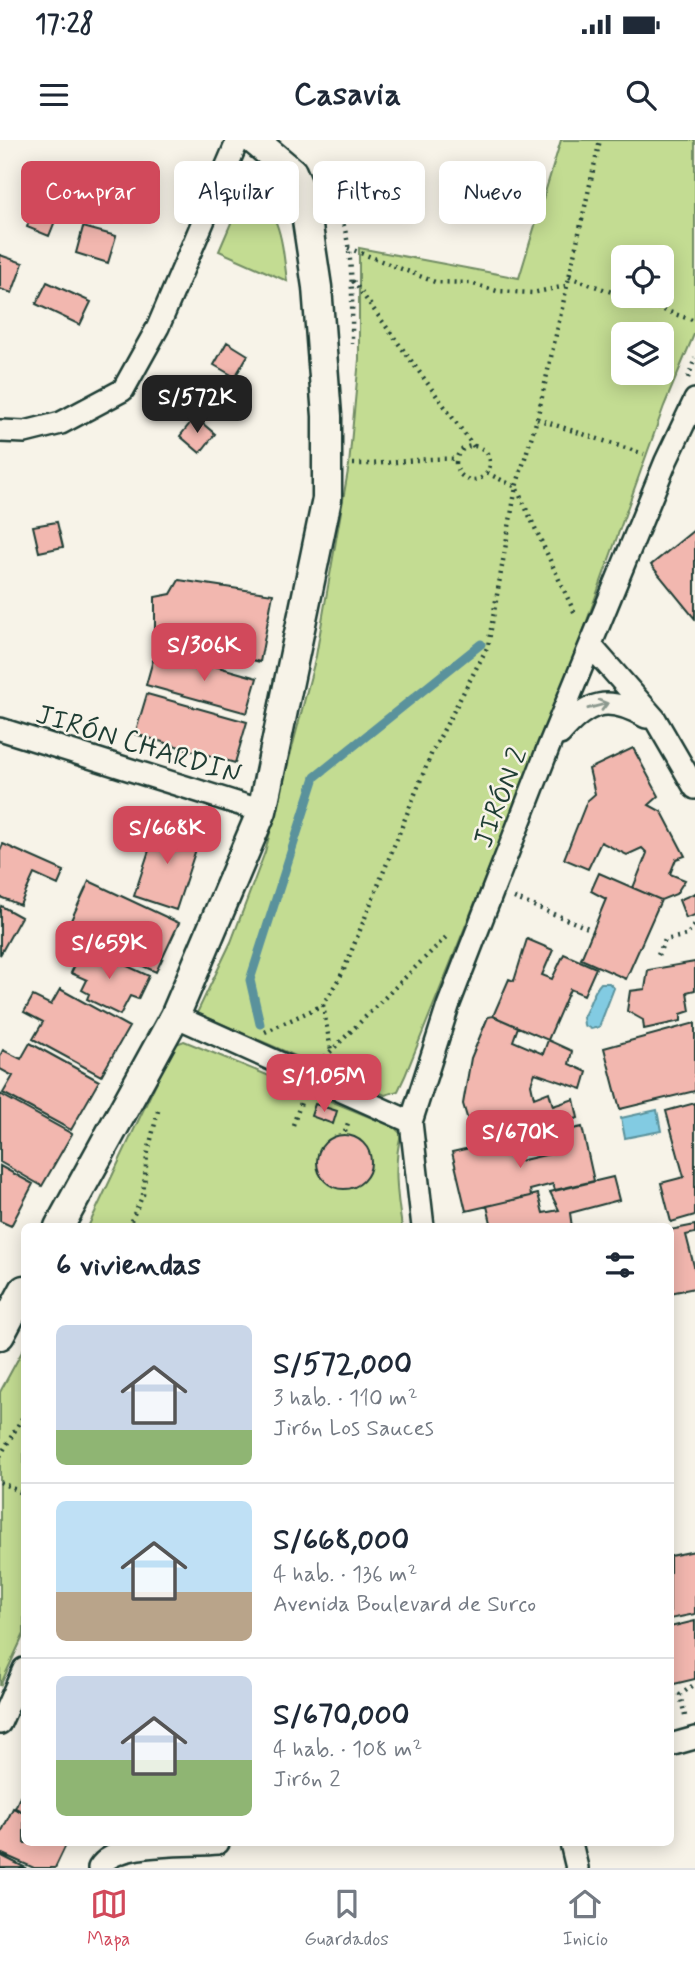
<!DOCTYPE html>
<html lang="es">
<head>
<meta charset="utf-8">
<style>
	body { margin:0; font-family:Mynerve,sans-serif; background:#f2f2f3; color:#1f2937; height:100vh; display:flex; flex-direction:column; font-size:26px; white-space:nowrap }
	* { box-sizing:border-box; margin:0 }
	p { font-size:23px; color:#747a83 }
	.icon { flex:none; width:38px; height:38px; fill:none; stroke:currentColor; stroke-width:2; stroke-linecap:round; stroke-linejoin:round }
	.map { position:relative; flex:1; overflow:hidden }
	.side { position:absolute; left:21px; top:1083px; width:653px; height:623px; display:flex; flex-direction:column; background:#fff; border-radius:10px; box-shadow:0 4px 18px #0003 }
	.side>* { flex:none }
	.top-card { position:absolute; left:21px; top:21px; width:654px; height:63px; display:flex; gap:14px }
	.fabs { position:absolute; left:611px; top:105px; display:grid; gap:14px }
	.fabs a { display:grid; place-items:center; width:63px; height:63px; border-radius:10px; background:#fff; box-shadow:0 4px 18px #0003; font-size:35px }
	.price { position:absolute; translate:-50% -60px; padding:0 16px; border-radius:14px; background:#d1495b; color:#fff; font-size:23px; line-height:46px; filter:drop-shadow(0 2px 4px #0008) }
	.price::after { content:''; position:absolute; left:50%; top:42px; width:21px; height:16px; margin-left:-10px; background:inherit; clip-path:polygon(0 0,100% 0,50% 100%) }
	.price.selected { background:#222; color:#fff }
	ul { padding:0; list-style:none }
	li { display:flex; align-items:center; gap:21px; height:175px; padding:0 35px }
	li+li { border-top:2px solid #e0e1e3 }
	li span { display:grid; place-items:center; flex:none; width:196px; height:140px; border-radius:10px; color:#555 }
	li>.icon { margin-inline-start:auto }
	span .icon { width:84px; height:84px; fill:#fffc; stroke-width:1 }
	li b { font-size:30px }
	h2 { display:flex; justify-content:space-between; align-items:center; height:84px; padding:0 35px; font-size:30px }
	.tag { padding:0 24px; border-radius:10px; background:#fff; box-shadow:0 4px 18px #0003; font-size:24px; line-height:63px }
	.tag.selected { background:#d1495b; color:#fff }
	.status { display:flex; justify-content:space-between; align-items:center; height:49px; padding:0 35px; background:#fff; direction:ltr }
	.status svg { height:19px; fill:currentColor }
	header { display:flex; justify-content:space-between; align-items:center; height:91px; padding:0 35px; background:#fff; font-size:32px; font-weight:800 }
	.menu { display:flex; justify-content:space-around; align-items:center; height:98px; border-top:2px solid #e0e1e3; background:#fff; font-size:19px; color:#747a83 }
	.menu a { display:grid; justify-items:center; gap:4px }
	.menu .selected { color:#d1495b }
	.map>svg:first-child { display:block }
	.green { fill:#c3dc92; stroke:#718c63; stroke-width:2; fill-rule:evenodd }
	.water { fill:#82cbe2; stroke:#5a929c; stroke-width:2 }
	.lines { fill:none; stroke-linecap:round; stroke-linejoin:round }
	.stream { stroke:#5a929c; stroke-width:9 }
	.building { fill:#f2b7af; stroke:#1f3d34; stroke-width:2 }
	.minor-casing { stroke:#1f3d34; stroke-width:26 }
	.tertiary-casing { stroke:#1f3d34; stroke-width:33 }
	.path { stroke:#1f3d34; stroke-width:4.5; stroke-dasharray:2 5; stroke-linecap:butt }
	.minor { stroke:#f7f3e8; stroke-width:21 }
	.tertiary { stroke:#f7f3e8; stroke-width:28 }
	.oneway { stroke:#8b988e }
	.labels { text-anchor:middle; stroke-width:5; stroke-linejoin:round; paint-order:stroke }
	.street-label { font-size:28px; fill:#1f3d34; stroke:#f7f3e8 }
</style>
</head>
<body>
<div class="status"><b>17:28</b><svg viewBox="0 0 49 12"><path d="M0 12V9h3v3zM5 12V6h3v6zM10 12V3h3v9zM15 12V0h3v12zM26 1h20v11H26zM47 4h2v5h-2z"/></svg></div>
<header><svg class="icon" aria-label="menu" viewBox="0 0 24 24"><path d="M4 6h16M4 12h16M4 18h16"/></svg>Casavia<svg class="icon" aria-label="search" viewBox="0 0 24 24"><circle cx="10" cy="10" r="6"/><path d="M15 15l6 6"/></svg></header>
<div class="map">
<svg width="695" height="1728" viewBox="0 0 695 1728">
	<rect width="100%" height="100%" fill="#f7f3e8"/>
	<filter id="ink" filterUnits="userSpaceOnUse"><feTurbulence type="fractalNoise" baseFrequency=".0143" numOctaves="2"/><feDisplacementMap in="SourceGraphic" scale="14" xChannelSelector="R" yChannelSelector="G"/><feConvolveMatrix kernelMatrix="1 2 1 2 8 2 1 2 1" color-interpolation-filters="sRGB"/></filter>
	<g filter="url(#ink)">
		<path class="green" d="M561 0H695V192L664 266 574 517 405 936 398 951 385 955 197 873 231 802 265 712 316 516 349 325 359 219V108L519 138ZM623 117H662V156H623ZM623 194H662V233H623Z
			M249 41C281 79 281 93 287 141L219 111Z
			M184 901 394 987 401 994C393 1024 397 1056 402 1087H88L174 905Z
			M24 1208V1494L0 1546V1252Z"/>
		<path class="water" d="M601 843H609L614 848 599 887 591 889 584 885 583 877C590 866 592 852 601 843Z
			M657 970 661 991 625 998 621 978Z"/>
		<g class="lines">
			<path class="stream" d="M260 884 250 840 315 637 481 504"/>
		</g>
		<path class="building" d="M98 46 131 56 123 82 91 73Z
			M36 62 59 71 49 96 27 87Z
			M83 87 116 96 108 123 76 113Z
			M0 115 23 123 12 153 0 149Z
			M47 142 91 162 80 185 36 164Z
			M227 202 248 215 235 237 214 225Z
			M195 277 215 294 200 313 180 296Z
			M57 382 63 407 39 412 33 386Z
			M694 390 695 391V479L651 425Z
			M179 440 273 454 260 522 155 495V457L171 454Z
			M176 515 257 538 247 573 146 545 153 520 173 526Z
			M147 554 247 582 235 623 135 594Z
			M633 608 659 656 649 665 662 672 685 716 676 719 670 734 685 740 676 754 661 760 633 748 647 713 642 708 627 715 601 702 588 729 564 719 587 661 595 654 589 629Z
			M158 683 200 697 176 770 134 756Z
			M3 704 64 731 58 745 34 734 20 765 0 757V711Z
			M599 733 661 760 626 839 581 819 606 759 591 751Z
			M89 741 179 783 156 832 66 791Z
			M695 753V775L686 778 679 760Z
			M1 766 21 777 0 815V768Z
			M527 799 553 810 542 835 552 839 564 814 596 828 584 855 570 849 548 900 493 876 509 839 514 841Z
			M82 810 94 815 95 811 149 836 138 859 130 856 120 875 87 859 89 854 82 850 87 840 71 833Z
			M695 822V850L687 852 690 871 681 874V881L644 889 643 880 627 871 630 851 645 849 648 830Z
			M60 849 129 887 101 936 33 899 43 882 24 872 33 856 51 865Z
			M493 876 518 887 513 901 543 914 548 900 572 911 569 924 587 932 582 949 535 933 531 944 534 958 549 952 553 966 574 959 578 978 533 991 532 982 496 990 500 1000 476 1007 463 964 471 918 488 877Z
			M695 883V951L620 969 604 908Z
			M30 903 99 941 71 990 3 953 13 936 0 929V916L3 910 21 919Z
			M0 954 72 994 42 1046 0 1022Z
			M695 963V1075L671 1082 661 1043 684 1037 666 971Z
			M315 964 337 971 333 984 311 976Z
			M582 987 594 1041 555 1050 553 1044 530 1050 531 1056 466 1071 452 1012 514 998 519 1021 554 1013 550 994Z
			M317 1022a27 27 0 1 1 54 0a27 27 0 1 1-54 0Z
			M0 1026 33 1044 11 1086 0 1081Z
			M613 1037 619 1060 570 1073 572 1087H492L487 1066 538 1054 543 1073 559 1070 550 1052Z
			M695 1085V1093L686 1095 695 1130V1148L670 1153V1090Z
			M695 1411V1474L670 1479V1416Z
			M695 1481V1539L670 1545V1487Z
			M24 1647V1672L15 1668Z
			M13 1668 24 1673V1703H67L55 1728H34L0 1713V1695Z
			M0 1715 26 1728H0Z"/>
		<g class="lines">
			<g class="minor-casing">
				<path id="minor" d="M0 291 25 292 61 283 123 250 158 187 238 0
					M592 507 655 579 695 648
					M0 589 262 671
					M560 594C588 561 608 555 646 577
					M175 876 411 982
					M423 1087 411 982 448 866 549 606 666 321 695 260
					M0 1583 24 1529
					M670 1605 695 1598
					M571 1703 577 1728
					M99 1728C115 1700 187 1706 218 1703"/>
			</g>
			<g class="tertiary-casing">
				<path id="tertiary" d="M59 1087 175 876 262 671 327 359V276L317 147 304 60 292 32 254 0
					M0 1195 24 1150"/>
			</g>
			<path class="path" d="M334 58C355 102 352 156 352 204
				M348 108 435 142 470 143 497 151 532 153 566 146
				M569 137 623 156
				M353 141 474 307
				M624 156 695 181
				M688 238 695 218
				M537 279 644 314
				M456 323a17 17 0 1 1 34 0a17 17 0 1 1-34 0Z
				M353 324C390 325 420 317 456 319
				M487 333 516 347 576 476
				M514 758 588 788
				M658 815 665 800 687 795 695 785
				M323 865 331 911
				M265 892 323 865 343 832 432 612 488 506 516 347 537 279 600 0
				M325 917 448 795
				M293 985 303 957
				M345 992 349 980
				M128 1087 143 1055 147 1016 159 967
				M0 1316 24 1275
				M0 1342 24 1354
				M685 1576 680 1555 695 1544"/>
			<use href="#minor" class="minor"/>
			<use href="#tertiary" class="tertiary"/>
		</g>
		<defs><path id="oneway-shaft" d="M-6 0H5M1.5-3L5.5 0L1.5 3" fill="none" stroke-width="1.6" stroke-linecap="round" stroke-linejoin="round" transform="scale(1.75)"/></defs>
		<use class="oneway" href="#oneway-shaft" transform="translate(598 566) rotate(-15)"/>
	</g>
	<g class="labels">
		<g class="street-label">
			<text transform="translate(139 603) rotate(17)" y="10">JIRÓN CHARDIN</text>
			<text transform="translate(499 657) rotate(-69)" y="10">JIRÓN 2</text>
		</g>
	</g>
</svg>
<div class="fabs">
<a><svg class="icon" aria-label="locate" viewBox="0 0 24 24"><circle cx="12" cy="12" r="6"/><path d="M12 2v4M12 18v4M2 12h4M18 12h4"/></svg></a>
<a><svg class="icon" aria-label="layers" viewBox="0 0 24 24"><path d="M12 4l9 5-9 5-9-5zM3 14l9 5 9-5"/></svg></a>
</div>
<b class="price selected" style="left:197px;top:295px">S/572K</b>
<b class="price" style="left:204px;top:543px">S/306K</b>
<b class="price" style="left:167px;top:726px">S/668K</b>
<b class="price" style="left:109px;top:841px">S/659K</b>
<b class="price" style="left:324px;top:974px">S/1.05M</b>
<b class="price" style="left:520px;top:1030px">S/670K</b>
<div class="top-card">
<a class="tag selected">Comprar</a>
<a class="tag">Alquilar</a>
<a class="tag">Filtros</a>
<a class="tag">Nuevo</a>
</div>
<section class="side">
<h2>6 viviendas<svg class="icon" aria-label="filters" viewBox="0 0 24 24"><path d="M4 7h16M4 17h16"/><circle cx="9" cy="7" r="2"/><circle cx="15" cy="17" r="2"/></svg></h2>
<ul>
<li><span style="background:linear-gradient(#c9d6e8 75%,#8fb573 0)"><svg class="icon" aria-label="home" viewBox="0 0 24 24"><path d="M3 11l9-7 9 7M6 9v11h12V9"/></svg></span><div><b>S/572,000</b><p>3 hab. · 110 m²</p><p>Jirón Los Sauces</p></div></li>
<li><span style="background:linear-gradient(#bfe0f5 65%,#b9a48a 0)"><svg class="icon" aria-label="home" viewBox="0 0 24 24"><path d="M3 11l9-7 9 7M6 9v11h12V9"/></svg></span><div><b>S/668,000</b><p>4 hab. · 136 m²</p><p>Avenida Boulevard de Surco</p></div></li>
<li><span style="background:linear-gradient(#c9d6e8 60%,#8fb573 0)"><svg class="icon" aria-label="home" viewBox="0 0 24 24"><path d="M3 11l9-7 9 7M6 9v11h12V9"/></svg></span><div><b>S/670,000</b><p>4 hab. · 108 m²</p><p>Jirón 2</p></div></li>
</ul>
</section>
</div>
<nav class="menu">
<a class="selected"><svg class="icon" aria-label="map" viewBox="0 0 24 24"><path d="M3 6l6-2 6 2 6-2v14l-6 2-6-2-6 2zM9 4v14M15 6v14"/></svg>Mapa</a>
<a><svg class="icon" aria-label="saved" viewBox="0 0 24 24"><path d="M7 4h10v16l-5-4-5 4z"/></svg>Guardados</a>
<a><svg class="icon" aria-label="home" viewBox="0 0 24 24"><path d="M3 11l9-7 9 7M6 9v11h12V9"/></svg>Inicio</a>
</nav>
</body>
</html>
